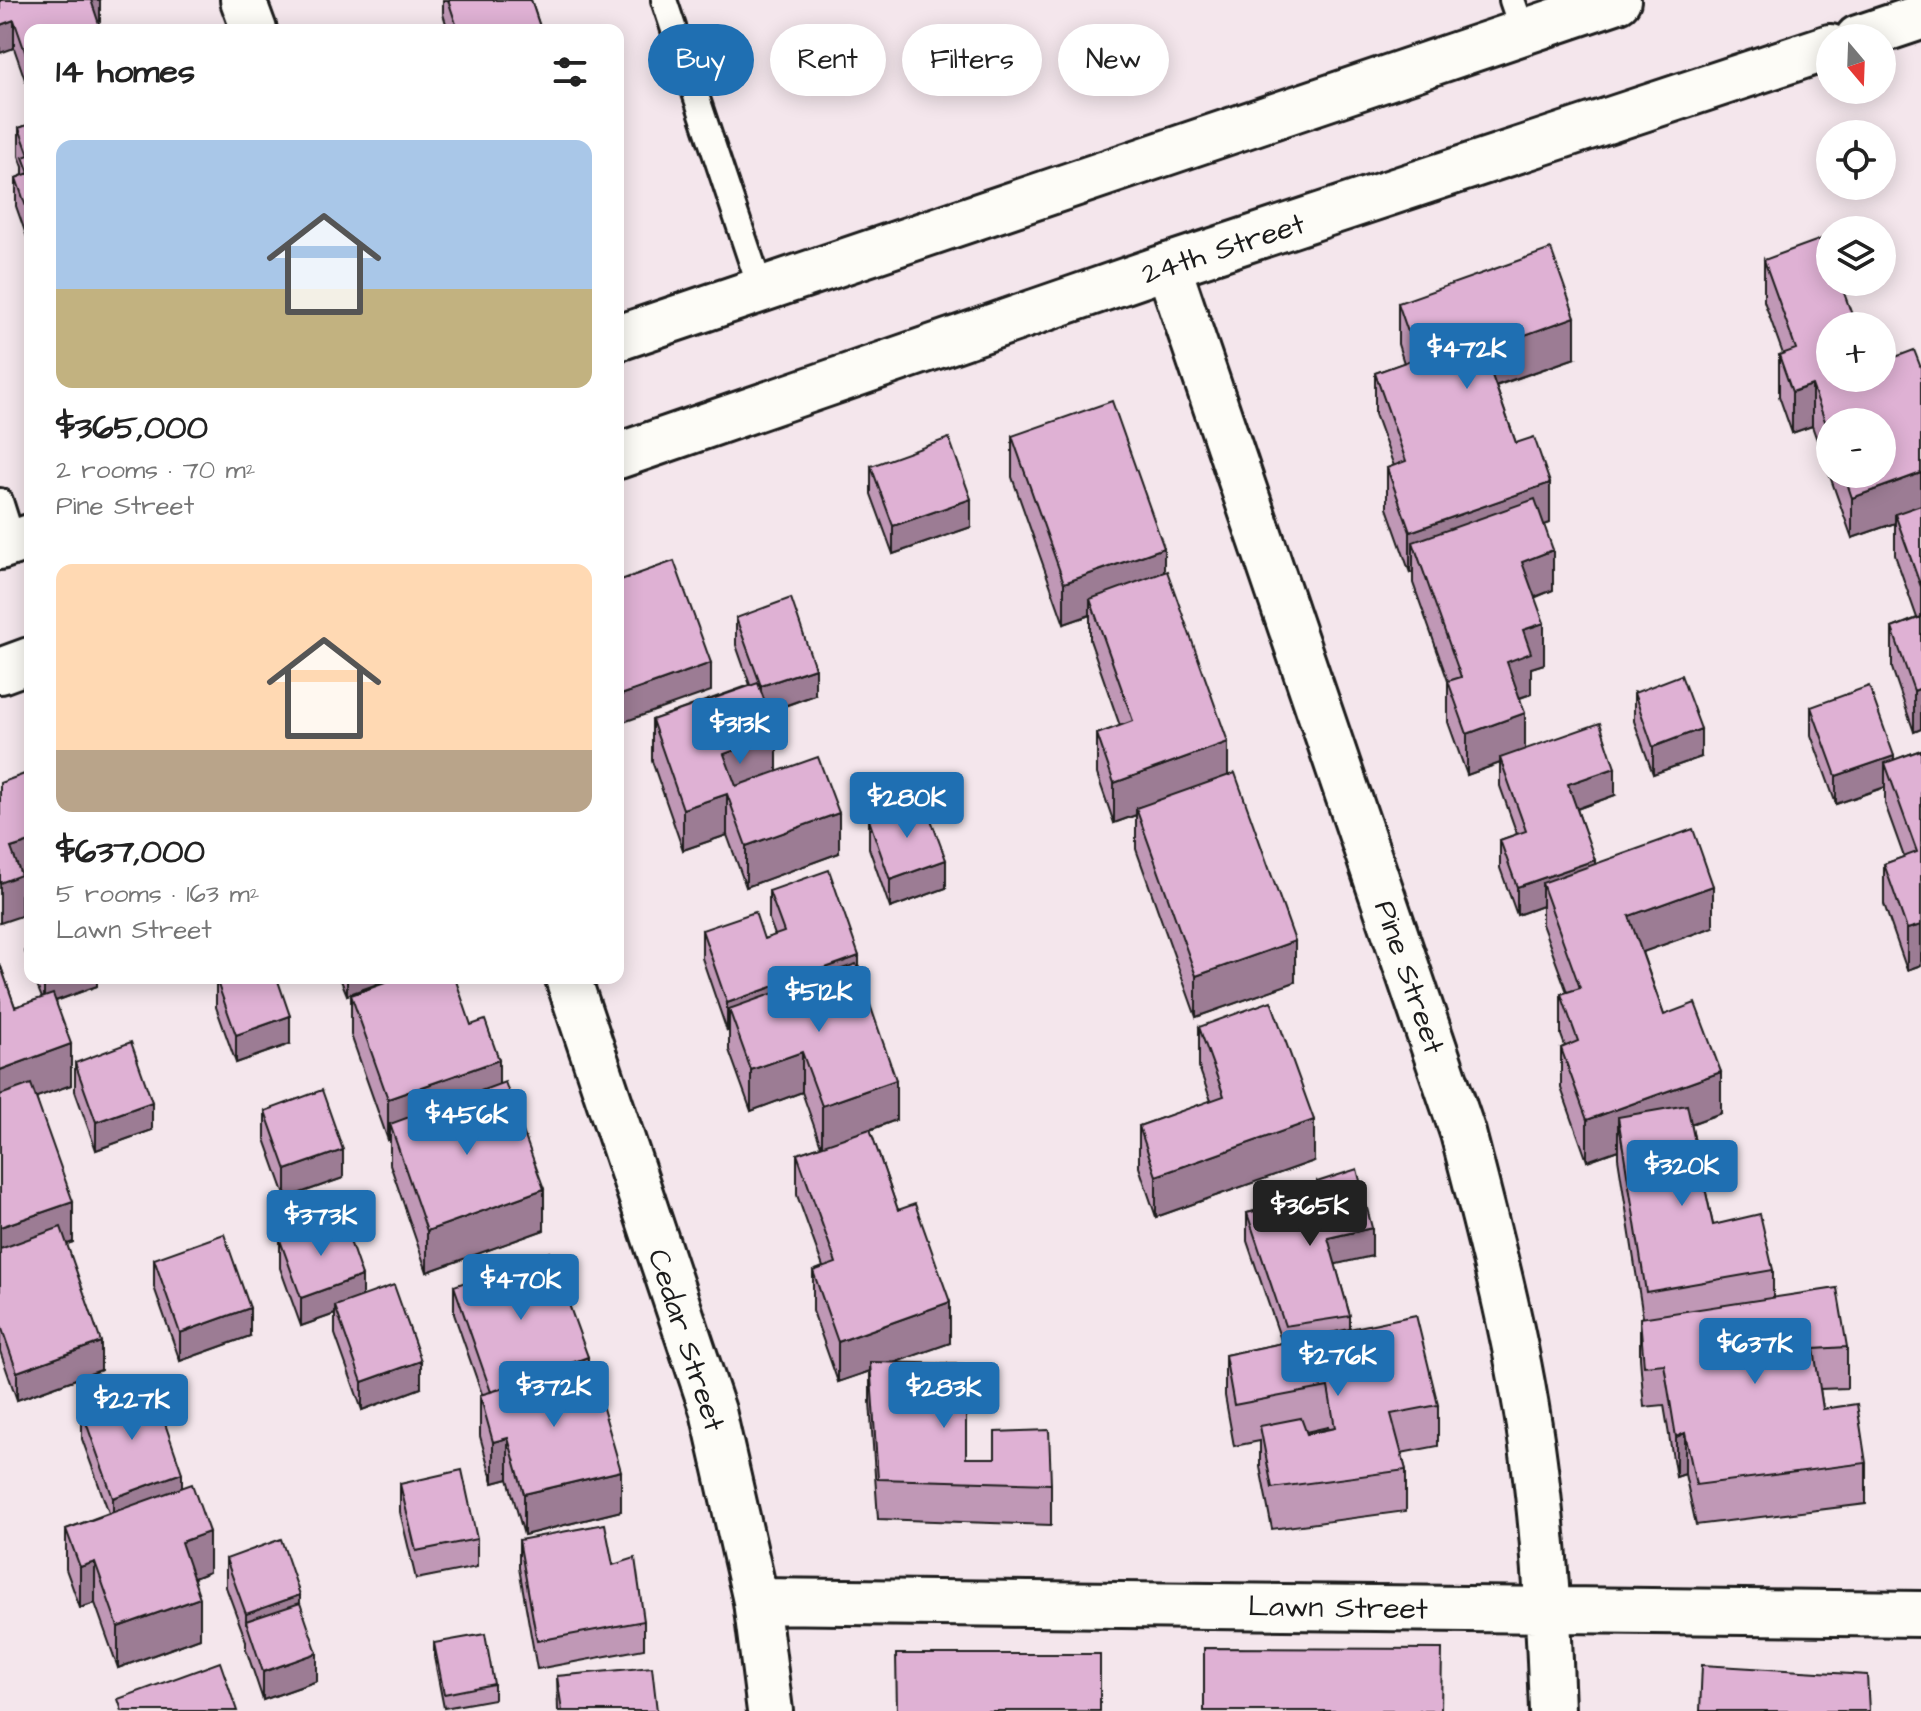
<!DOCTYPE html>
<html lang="en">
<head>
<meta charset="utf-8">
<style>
	body { margin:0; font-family:"Architects Daughter",sans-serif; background:#f6f6f6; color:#222; height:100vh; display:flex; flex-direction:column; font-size:30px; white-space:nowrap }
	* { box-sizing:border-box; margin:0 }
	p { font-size:26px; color:#767676 }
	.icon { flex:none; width:44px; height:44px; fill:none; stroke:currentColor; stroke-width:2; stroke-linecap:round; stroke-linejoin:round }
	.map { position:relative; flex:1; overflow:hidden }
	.sheet { position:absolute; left:24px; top:24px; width:600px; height:960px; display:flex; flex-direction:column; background:#fff; border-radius:16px; box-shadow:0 4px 20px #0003 }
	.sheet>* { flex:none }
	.top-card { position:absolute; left:648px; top:24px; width:760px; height:72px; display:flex; gap:16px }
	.needle { width:52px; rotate:161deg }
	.fabs { position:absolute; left:1816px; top:24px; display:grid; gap:16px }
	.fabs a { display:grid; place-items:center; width:80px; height:80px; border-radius:50%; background:#fff; box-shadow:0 4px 20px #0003; font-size:40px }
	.price { position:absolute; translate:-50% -68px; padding:0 18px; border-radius:8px; background:#1f6fb2; color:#fff; font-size:26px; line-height:52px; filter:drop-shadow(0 2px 4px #0008) }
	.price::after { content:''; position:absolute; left:50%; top:48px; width:24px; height:18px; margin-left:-12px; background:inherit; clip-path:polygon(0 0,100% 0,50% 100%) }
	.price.active { background:#222; color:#fff }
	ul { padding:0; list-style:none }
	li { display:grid; align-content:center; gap:16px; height:424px; padding:0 32px }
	li span { display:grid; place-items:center; height:248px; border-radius:16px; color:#555 }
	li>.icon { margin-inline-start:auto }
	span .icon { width:144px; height:144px; fill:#fffc; stroke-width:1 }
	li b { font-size:34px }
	h2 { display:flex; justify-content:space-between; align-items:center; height:96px; padding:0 32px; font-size:34px }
	.tag { padding:0 28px; border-radius:36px; background:#fff; box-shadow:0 4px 20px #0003; font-size:28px; line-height:72px }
	.tag.active { background:#1f6fb2; color:#fff }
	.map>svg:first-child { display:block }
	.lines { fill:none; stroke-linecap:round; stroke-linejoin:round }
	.lane-casing { stroke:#1c1c1c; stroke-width:30 }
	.street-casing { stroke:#1c1c1c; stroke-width:50 }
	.primary-casing { stroke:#1c1c1c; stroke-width:50 }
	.lane { stroke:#fdfcf7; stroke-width:24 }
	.street { stroke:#fdfcf7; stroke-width:44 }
	.primary { stroke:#fdfcf7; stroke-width:44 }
	.wall { fill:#c098b6; stroke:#1c1c1c; stroke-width:2; fill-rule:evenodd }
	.shaded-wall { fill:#9c7c94; stroke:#1c1c1c; stroke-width:2 }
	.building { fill:#dfb1d4; stroke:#1c1c1c; stroke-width:2 }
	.labels { text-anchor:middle; stroke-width:8; stroke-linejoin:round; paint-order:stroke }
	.street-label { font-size:30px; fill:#1c1c1c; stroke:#fdfcf7 }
</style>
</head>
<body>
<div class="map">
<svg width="1921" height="1711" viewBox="0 0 1921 1711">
	<rect width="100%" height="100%" fill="#f4e6ec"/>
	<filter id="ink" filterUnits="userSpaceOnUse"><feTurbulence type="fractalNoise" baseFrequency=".0125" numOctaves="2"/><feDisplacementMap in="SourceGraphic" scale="16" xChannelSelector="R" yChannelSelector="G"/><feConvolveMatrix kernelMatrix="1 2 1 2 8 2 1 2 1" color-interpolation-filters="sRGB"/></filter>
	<g filter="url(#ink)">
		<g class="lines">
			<g class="lane-casing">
				<path id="lane" d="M664 0 761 290
					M1512 0 1523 32
					M0 501 13 542"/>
			</g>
			<g class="street-casing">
				<path id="street" d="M243 0 254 30
					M1168 266 1463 1133C1491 1241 1520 1350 1534 1461 1545 1544 1549 1627 1552 1711
					M568 978 713 1411 756 1601 770 1711
					M756 1601 1921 1614"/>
			</g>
			<g class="primary-casing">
				<path id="primary" d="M1858 38 1921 17
					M618 338 1618 0
					M618 456 1168 266 1830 47
					M0 547 30 537
					M0 671 30 660"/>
			</g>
			<use href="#lane" class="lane"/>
			<use href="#street" class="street"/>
			<use href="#primary" class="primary"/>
		</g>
		<path class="wall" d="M0 0H100V21L30 30V94L14 48Z
			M443 0H531L541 30H448L443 14Z
			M30 124V246L16 206V178L23 175V167L19 156V128Z
			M1764 260 1830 378 1921 368V729L1914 732 1892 668V628L1917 618 1895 555V523L1852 538 1812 426 1792 433 1779 396V355L1783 354 1764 301ZM1830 422 1882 474H1830Z
			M1398 303 1575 358 1496 386 1516 443 1550 523 1544 525 1553 590 1534 598 1544 664 1531 668V694L1520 698 1525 749 1615 795 1577 809 1595 864 1713 927 1642 952 1664 1015 1721 1113 1691 1124 1713 1225 1773 1270V1298L1847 1347V1388L1820 1389 1823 1409 1866 1463V1504L1696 1525 1685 1474 1676 1477 1664 1405 1644 1407 1640 1358V1318L1643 1317 1618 1158V1150L1587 1161 1561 1088V1048L1565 1046 1561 1035V994L1567 992 1542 924V906L1517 915 1500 868V840L1517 834 1500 786V763L1467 775 1448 722V681L1413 583V572L1410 573 1387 508V468L1394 466 1375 414V373L1404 363 1398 344Z
			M1012 436 1164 572 1228 776 1295 982 1196 1017 1136 849V815L1114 823 1097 774V734L1120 726 1090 640V615L1064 624 1012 477Z
			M871 466 971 527 893 554 871 494Z
			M736 618 815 695 768 712 777 772 839 853 746 887 727 835 683 850 652 761V720L750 685 736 645Z
			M1634 693 1701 757 1653 774 1634 721Z
			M1811 707 1894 760 1921 750V965L1907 970 1884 904V864L1904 857 1885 804V787L1836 804 1811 735Z
			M869 820 946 888 890 908 869 848Z
			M769 891 859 975 896 1120 870 1130 898 1210 950 1343 895 1362 966 1458 1051 1484V1525L878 1519 870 1402V1371L838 1382 813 1311V1271L823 1267 797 1195V1154L821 1146 802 1092 751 1111 729 1050V1030L727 1031 702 958V930L764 939 775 935 769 919Z
			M30 923V965L25 952V924Z
			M0 964 15 1007 42 998 34 978H97V986L56 1001 71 1085 36 1097 73 1242 67 1244 101 1370 17 1400 0 1351Z
			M340 978H394L347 995Z
			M216 979 290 1044 236 1063 216 1007Z
			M351 995 471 1025 499 1084 544 1230 427 1272 390 1164V1139L388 1140 351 1035Z
			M1199 1027 1314 1161 1156 1217 1139 1167V1126L1211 1101 1199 1067Z
			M75 1063 152 1130 96 1150 75 1091Z
			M265 1111 343 1178 286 1198 265 1139Z
			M1317 1182 1372 1256 1335 1264 1350 1316V1329L1438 1405V1446L1401 1453 1406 1470V1511L1272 1529 1260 1467V1441L1234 1446 1225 1396V1355L1282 1343 1247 1241V1213L1317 1195ZM1328 1427 1329 1429 1307 1434 1306 1432Z
			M280 1240 362 1296 421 1388 362 1410 335 1334V1314L301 1326 280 1268Z
			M154 1259 250 1336 180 1361 154 1287Z
			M454 1286 588 1364 621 1511 524 1535 508 1479 493 1483 480 1436V1395L482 1394 454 1314Z
			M82 1411 182 1487 209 1572 194 1578 200 1638 118 1668 95 1603 80 1608 66 1569V1529L109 1513 82 1439Z
			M400 1484 477 1539V1567L416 1579 400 1512Z
			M519 1540 613 1565 644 1621V1649L537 1669 519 1568Z
			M226 1559 300 1605 317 1681 263 1700 246 1649V1641L226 1587Z
			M434 1643 494 1684V1699L444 1708 434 1657Z
			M557 1676 657 1711H558Z"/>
		<path class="shaded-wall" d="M90 0H100V21L90 25Z
			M14 20V48L0 53V25Z
			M1575 317V358L1483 390V350Z
			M1812 385V426L1792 433V392Z
			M1921 473V514H1895V523L1852 538V498Z
			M1550 483V523L1423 569 1413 542V572L1410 573V532Z
			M971 499V527L893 554V526Z
			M1164 548V589L1090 599V615L1064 624V583Z
			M1553 550V590L1522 602V562Z
			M1544 623V664L1531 668V694L1507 702V662L1523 630Z
			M711 663V691L618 724V696Z
			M815 668V695L761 714V686Z
			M1921 688V729L1914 732V691Z
			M1525 713V754L1500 758V763L1467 775V734Z
			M1701 729V757L1653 774V747Z
			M777 735V775L724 794V754Z
			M1228 742V782L1136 808V815L1114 823V783Z
			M1894 756V784L1885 763V787L1836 804V776Z
			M1615 768V795L1568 812V784Z
			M727 794V835L683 850V809Z
			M839 813V853L746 887V846Z
			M30 842V882L21 885V916L0 923V883L11 848Z
			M946 860V888L890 908V880Z
			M1595 860V888L1542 883V906L1517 915V887Z
			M1713 886V927L1629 957V916Z
			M1921 925V965L1907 970V929Z
			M1295 941V982L1196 1017V976Z
			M859 956V984L729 1009V1030L727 1031V1003Z
			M44 978H97V986L44 1005Z
			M347 978H394L347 995Z
			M290 1016V1044L236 1063V1035Z
			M71 1044V1085L0 1110V1070Z
			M802 1052V1092L751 1111V1070Z
			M499 1060V1101L390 1124V1139L388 1140V1099Z
			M1721 1072V1113L1623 1148 1618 1117V1150L1587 1161V1120Z
			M896 1080V1120L822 1147V1106Z
			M152 1102V1130L96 1150V1122Z
			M1314 1120V1161L1156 1217V1176Z
			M343 1150V1178L286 1198V1170Z
			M544 1189V1230L427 1272V1231Z
			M73 1202V1242L0 1268V1227Z
			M1372 1228V1256L1328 1266V1238Z
			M362 1276V1304L335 1306V1314L301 1326V1298Z
			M950 1302V1343L871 1371 870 1362V1371L838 1382V1342Z
			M250 1308V1336L180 1361V1333Z
			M101 1342V1370L17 1400V1372Z
			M588 1357V1385L492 1392Z
			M421 1361V1388L362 1410V1382Z
			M1685 1433V1474L1676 1477V1437Z
			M508 1438V1479L493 1483V1442Z
			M621 1471V1511L524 1535V1494Z
			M182 1473V1501L113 1526V1498Z
			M209 1532V1572L181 1583V1542Z
			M95 1562V1603L80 1608V1567Z
			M300 1595V1623H246V1614Z
			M200 1598V1638L118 1668V1627Z
			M317 1653V1681L263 1700V1672Z"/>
		<path class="building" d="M0 0H91L101 30H30V66L14 20 0 25Z
			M448 0H531L541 30H458Z
			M30 124V218L16 178 29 173 23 157 29 155 19 128Z
			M1824 238 1830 254V282H1840L1856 326H1830V378H1882V362L1914 350 1921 368V473L1852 498 1844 474H1882V422H1830V435L1812 385 1792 392 1779 355 1796 349 1764 260Z
			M1551 249 1575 317 1483 350 1516 443 1534 437 1550 483 1410 532 1387 468 1406 461 1375 373 1417 358 1398 303Z
			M1112 401 1164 548 1064 583 1012 436Z
			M949 438 971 499 893 526 871 466Z
			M1535 499 1553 550 1522 562 1544 623 1523 630 1531 653 1507 662 1525 713 1467 734 1448 681 1461 677 1413 542Z
			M1921 505V587L1895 514Z
			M674 561 711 663 618 696V581Z
			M1167 571 1228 742 1114 783 1097 734 1133 721 1090 599Z
			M791 598 815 668 761 686 736 618Z
			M1921 617V688L1914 691 1892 628Z
			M1681 675 1701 729 1653 747 1634 693Z
			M758 683 777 735 724 754 736 786 818 757 839 813 746 846 727 794 683 809 652 720Z
			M1869 686 1894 756 1836 776 1811 707Z
			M1600 723 1615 768 1568 784 1595 860 1517 887 1500 840 1526 831 1500 758Z
			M1921 750V925L1907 929 1884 864 1917 852 1885 763Z
			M30 772V842L11 848 21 875 0 883V783Z
			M1235 773 1295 941 1196 976 1136 808Z
			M924 801 946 860 890 880 869 820Z
			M1693 829 1713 886 1629 916 1664 1015 1695 1003 1721 1072 1587 1120 1561 1048 1578 1041 1561 994 1580 988 1542 883Z
			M829 870 859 956 727 1003 702 930 755 912 764 939 784 932 769 891Z
			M30 923V938L25 924Z
			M0 964 15 1007 53 994 71 1044 0 1070Z
			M856 964 896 1080 822 1106 802 1052 751 1070 729 1009Z
			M220 978H277L290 1016 236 1035 216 979Z
			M399 978H455L471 1025 485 1020 499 1060 388 1099 351 995Z
			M1271 1001 1314 1120 1156 1176 1139 1126 1224 1096 1199 1027Z
			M131 1042 152 1102 96 1122 75 1063Z
			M505 1082 544 1189 427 1231 390 1124Z
			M31 1084 73 1202 0 1227V1095Z
			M322 1090 343 1150 286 1170 265 1111Z
			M1687 1105 1713 1225 1760 1214 1773 1270 1646 1292 1618 1117Z
			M870 1129 898 1210 915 1204 950 1302 838 1342 813 1271 836 1263 797 1154Z
			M1357 1169 1372 1228 1328 1238 1350 1316 1285 1326 1247 1213 1320 1195 1317 1182Z
			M342 1218 362 1276 301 1298 280 1240Z
			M61 1227 101 1342 17 1372 0 1323V1249Z
			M224 1234 250 1308 180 1333 154 1259Z
			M550 1252 588 1357 491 1392 454 1286Z
			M394 1285 421 1361 362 1382 335 1306Z
			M1837 1288 1847 1347 1814 1349 1823 1409 1857 1404 1866 1463 1696 1485 1685 1433 1676 1437 1664 1364 1644 1366 1640 1318Z
			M1416 1315 1438 1405 1391 1414 1406 1470 1272 1488 1260 1426 1301 1418 1307 1434 1335 1428 1328 1387 1234 1405 1225 1355Z
			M870 1362 966 1364V1458H995V1432L1049 1430 1051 1484 878 1479Z
			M590 1363 621 1471 524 1494 508 1438 493 1442 480 1395Z
			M152 1386 182 1473 113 1498 82 1411Z
			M462 1470 477 1539 416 1551 400 1484Z
			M192 1484 209 1532 181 1542 200 1598 118 1627 95 1562 80 1567 66 1529Z
			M605 1524 613 1565 635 1558 644 1621 537 1641 519 1540Z
			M281 1539 300 1595 246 1614 226 1559Z
			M300 1603 317 1653 263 1672 246 1621Z
			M485 1634 494 1684 444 1694 434 1643Z
			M1204 1648 1442 1649 1441 1711H1204Z
			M896 1654H1100V1711H897Z
			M220 1662 237 1711H122L118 1699Z
			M1702 1665 1867 1675 1869 1711H1700Z
			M652 1667 657 1711H562L557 1676Z"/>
	</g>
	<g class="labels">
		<g class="street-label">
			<text transform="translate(1223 248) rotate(-18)" y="10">24th Street</text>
			<text transform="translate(1410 977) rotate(71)" y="10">Pine Street</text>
			<text transform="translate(687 1340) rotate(72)" y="10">Cedar Street</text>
			<text transform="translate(1338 1607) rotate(1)" y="10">Lawn Street</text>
		</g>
	</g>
</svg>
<div class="fabs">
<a><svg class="needle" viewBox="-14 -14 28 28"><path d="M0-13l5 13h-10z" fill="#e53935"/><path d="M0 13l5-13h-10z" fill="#767676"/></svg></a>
<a><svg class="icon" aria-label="locate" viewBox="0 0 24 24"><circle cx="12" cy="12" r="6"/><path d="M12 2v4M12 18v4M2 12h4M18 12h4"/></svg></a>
<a><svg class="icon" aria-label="layers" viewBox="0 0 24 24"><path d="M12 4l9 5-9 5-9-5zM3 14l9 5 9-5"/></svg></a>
<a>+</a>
<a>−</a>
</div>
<b class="price" style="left:1467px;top:391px">$472K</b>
<b class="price" style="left:740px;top:766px">$313K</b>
<b class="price" style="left:907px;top:840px">$280K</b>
<b class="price" style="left:819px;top:1034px">$512K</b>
<b class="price" style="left:467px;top:1157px">$456K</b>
<b class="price" style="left:1682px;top:1208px">$320K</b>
<b class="price active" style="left:1310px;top:1248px">$365K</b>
<b class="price" style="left:321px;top:1258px">$373K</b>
<b class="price" style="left:521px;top:1322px">$470K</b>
<b class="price" style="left:1755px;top:1386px">$637K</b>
<b class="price" style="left:1338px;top:1398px">$276K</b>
<b class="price" style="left:554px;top:1429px">$372K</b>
<b class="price" style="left:944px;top:1430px">$283K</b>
<b class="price" style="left:132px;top:1442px">$227K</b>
<div class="top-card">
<a class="tag active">Buy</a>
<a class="tag">Rent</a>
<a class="tag">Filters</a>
<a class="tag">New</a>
</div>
<section class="sheet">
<h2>14 homes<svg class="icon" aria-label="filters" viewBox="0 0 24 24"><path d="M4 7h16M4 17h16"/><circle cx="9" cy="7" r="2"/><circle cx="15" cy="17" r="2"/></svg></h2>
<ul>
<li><span style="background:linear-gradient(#a9c7e8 60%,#c2b280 0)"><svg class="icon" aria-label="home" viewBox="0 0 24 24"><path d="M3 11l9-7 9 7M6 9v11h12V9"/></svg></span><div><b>$365,000</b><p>2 rooms · 70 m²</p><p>Pine Street</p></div></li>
<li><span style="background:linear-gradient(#ffd9b3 75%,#b9a48a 0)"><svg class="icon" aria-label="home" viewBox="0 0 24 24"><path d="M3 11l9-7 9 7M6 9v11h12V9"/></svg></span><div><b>$637,000</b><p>5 rooms · 163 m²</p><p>Lawn Street</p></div></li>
</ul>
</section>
</div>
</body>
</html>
